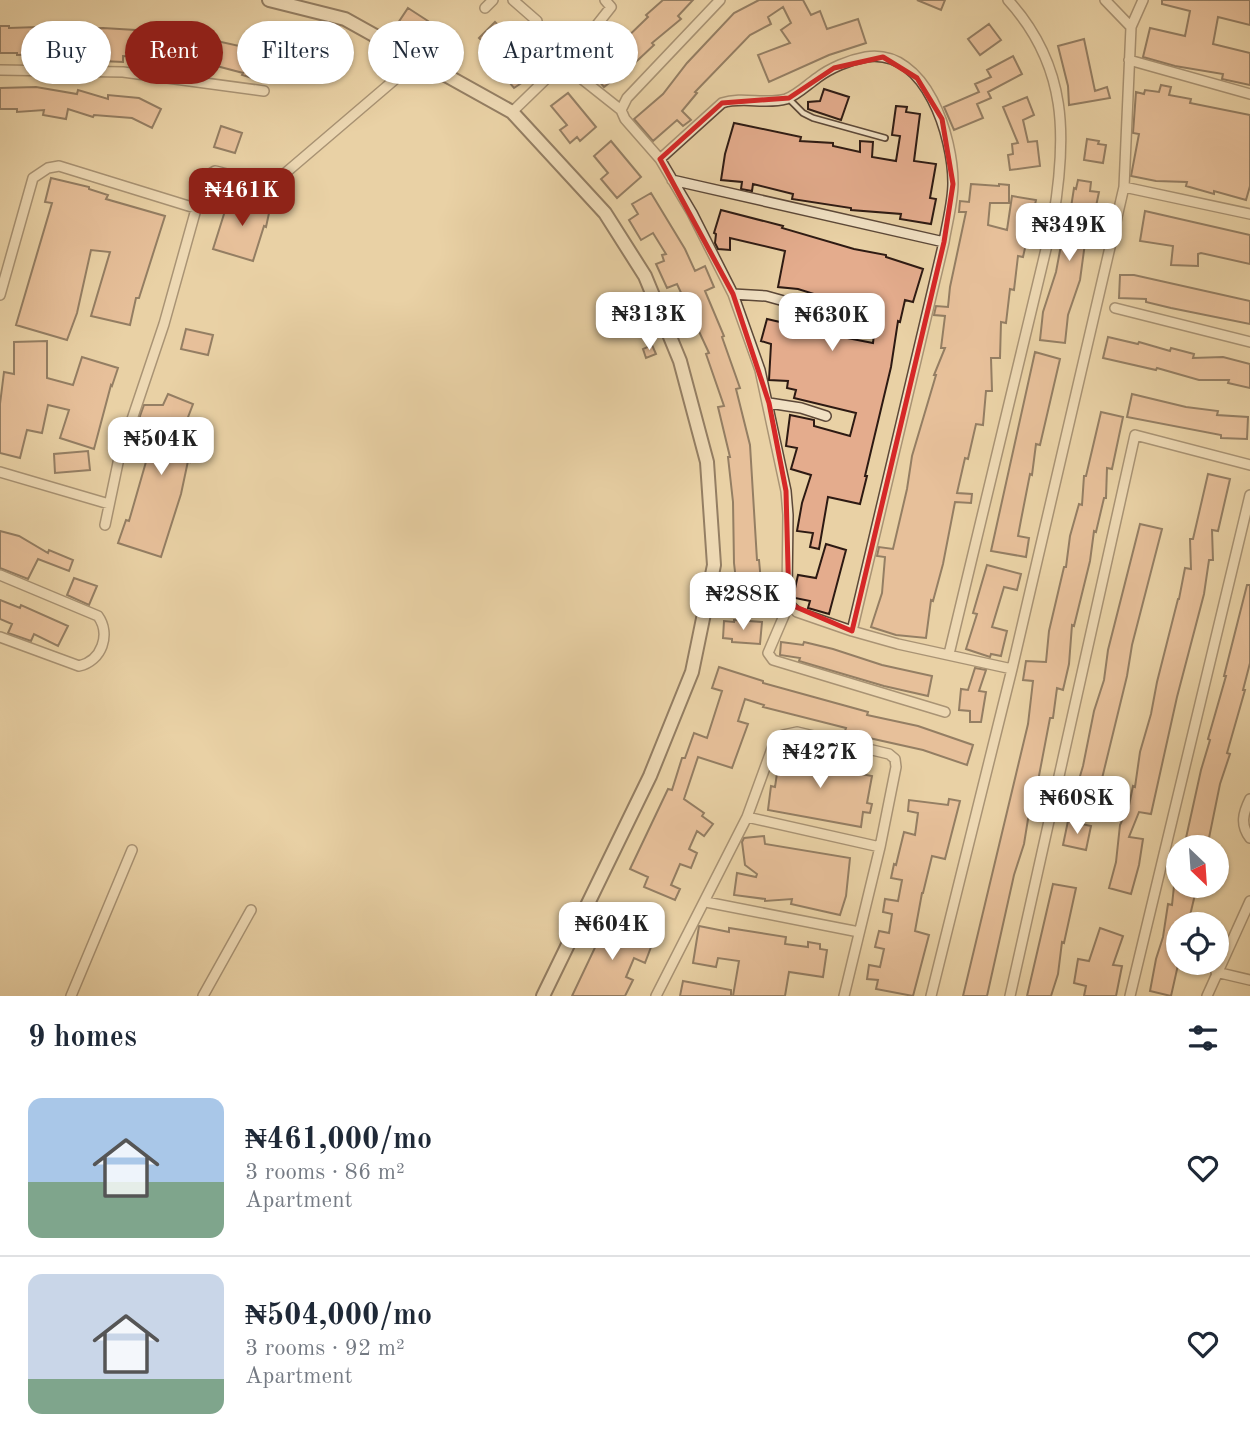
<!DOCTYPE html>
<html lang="en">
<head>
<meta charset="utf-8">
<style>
	body { margin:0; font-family:"Old Standard TT",serif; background:#f2f2f3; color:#1f2937; height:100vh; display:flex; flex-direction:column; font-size:26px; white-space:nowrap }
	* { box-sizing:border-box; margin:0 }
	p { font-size:23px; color:#747a83 }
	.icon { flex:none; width:38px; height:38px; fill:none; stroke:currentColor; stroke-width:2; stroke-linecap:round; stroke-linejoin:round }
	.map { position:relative; height:996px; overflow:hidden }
	.drawer { display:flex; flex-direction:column; background:#fff; flex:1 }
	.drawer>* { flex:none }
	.hud { position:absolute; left:21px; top:21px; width:700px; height:63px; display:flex; gap:14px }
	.needle { width:46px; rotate:155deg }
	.fabs { position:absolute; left:1166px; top:835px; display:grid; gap:14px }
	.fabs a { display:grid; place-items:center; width:63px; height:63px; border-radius:50%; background:#fff; box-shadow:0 2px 5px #0004; font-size:35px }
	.price { position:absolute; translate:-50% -60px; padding:0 16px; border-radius:14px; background:#fff; color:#222; font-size:23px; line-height:46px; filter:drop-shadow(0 2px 4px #0008) }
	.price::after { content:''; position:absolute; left:50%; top:42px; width:21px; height:16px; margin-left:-10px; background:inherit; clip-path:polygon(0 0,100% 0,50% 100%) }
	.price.on { background:#8f2418; color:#fff }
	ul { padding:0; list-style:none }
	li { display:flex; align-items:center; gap:21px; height:175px; padding:0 28px }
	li+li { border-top:2px solid #e0e1e3 }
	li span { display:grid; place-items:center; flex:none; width:196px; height:140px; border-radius:14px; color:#555 }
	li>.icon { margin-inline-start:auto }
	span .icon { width:84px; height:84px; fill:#fffc; stroke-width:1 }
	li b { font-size:30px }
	h2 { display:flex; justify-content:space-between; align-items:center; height:84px; padding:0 28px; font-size:30px }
	.pill { padding:0 24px; border-radius:32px; background:#fff; box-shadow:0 2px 5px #0004; font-size:24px; line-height:63px }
	.pill.on { background:#8f2418; color:#fff }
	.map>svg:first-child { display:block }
	.building { fill:#e4ac8d; stroke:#2d1a13; stroke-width:2; fill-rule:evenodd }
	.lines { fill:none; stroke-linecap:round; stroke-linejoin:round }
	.lane-casing { stroke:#5c4838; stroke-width:8 }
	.street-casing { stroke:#5c4838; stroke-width:12 }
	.secondary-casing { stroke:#2d1a13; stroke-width:16 }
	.lane { stroke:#f1e1c4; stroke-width:4.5 }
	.street { stroke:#f1e1c4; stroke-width:9 }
	.secondary { stroke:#f1e1c4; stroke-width:12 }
	.marked { fill:none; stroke:#d62828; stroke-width:5; stroke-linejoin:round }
</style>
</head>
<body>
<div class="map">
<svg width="1250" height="996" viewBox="0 0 1250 996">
	<rect width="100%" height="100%" fill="#e9d1a5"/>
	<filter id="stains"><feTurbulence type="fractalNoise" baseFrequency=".00286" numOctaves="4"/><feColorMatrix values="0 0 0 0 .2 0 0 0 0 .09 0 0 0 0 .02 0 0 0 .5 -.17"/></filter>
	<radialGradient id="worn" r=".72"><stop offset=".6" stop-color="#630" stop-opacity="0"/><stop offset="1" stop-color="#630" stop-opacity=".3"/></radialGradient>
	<path class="building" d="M663 0H693L678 16 681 19 652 43 654 45 638 60 604 87 590 70 596 65 593 61 609 46 613 51 648 17 646 15Z
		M759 0H803L811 15 820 11 827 29 858 19 866 43 829 55 769 82 758 55 790 43 781 30 791 23 783 7 768 17 771 24 750 35 695 92 697 93 682 111 691 120 683 126 677 120 653 141 634 119 663 94 687 63 734 13Z
		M917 0H945L941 10Z
		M1162 0H1250V25L1218 17 1213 44 1250 53V85L1222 79 1223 74 1175 66 1143 57 1150 28 1185 36 1190 11 1162 4Z
		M408 8 428 21 423 29 414 23 407 33 396 26Z
		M495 22 520 46 522 43 542 60 526 80 514 88 500 71 507 65 479 38Z
		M989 24 1001 40 980 55 968 39Z
		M0 26H9V28L38 27V29L66 27V29L103 28 152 31V33H181L271 53 269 60 282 68 274 82 263 76 262 81 242 75 243 73 209 64 183 60 160 61V58L123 56V62L101 61V55L73 53 17 55V53H0Z
		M1084 39 1095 91 1107 87 1110 98 1069 105 1068 86 1058 46Z
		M1013 56 1022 74 988 92 991 98 977 104 983 118 954 130 944 107 979 92 975 84 991 77 987 70Z
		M299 63 302 74 292 76 289 66Z
		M1161 85 1171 87 1169 95 1191 99 1190 103 1250 115V186L1246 200 1214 191V194L1186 186 1187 182 1156 181 1131 176 1139 134 1133 133 1136 92 1144 94 1145 90 1159 92Z
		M36 87 77 94 78 90 108 99V95L139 98 161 109 152 128 132 118 94 115 93 117 68 109 66 119 43 115 44 110 17 112V109H0V88Z
		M824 89 849 97 841 120 808 109V102L820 101Z
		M568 93 596 127 580 141 577 137 570 143 560 130 567 125 551 106Z
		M1027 97 1034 115 1023 120 1028 142 1037 141 1040 166 1010 170 1008 155 1013 154 1012 144 1018 143 1003 107Z
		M896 106 907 107 906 112 920 114 914 161 936 164 930 198 936 199 931 224 900 219 901 214 851 210V208L792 199 793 194 753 184 752 191 741 189 742 182 721 180 725 154 734 123 801 137 800 141 833 143V146L860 152V141L873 142 872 157 896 161 900 136 892 135Z
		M221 126 242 133 235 153 214 147Z
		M1087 139 1099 141 1098 144 1106 145 1103 163 1084 160Z
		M611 141 641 177 617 198 601 179 608 173 594 156Z
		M51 178 89 187V189L108 195 106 199 165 216 139 298H136L130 325 91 316 110 252 91 250 77 313 67 340 16 325 52 203 45 202Z
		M1078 180 1091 182 1090 191 1099 192 1088 244 1085 243 1080 280 1068 315 1065 343 1040 340 1043 312 1056 272 1067 213 1070 214 1074 188 1076 189Z
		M971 184 999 186V184L1009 185V203H990L988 225 1007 230 1012 196 1036 200 1023 257 1018 256 1014 290 1010 289 1006 323 1001 322 1000 358H991L992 391H986L983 425 976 424 968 459 965 458 957 493 972 494 971 503 955 502 943 564 933 601 931 600 926 638 896 635 871 627 882 593 885 557 877 556 879 547 893 549 907 489 912 456 936 375H934L945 348H941L945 316 934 315 936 306 948 307 950 287 966 212H959L960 201 969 202Z
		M651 193 685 249 695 271 705 266 714 287 705 291 724 336 722 337 740 388 736 389 750 445 757 560H759L763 604 739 607 734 563 733 502 728 457H730L718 407 724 406 706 354 709 353 677 284 667 288 656 264 664 261 662 255 666 254 653 233 641 240 629 220 638 214 632 204Z
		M230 195 260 205 261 201 271 204 266 227 264 226 253 261 213 249Z
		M721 210 783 226 782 228 854 249 886 255V257L923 269 913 302 905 300 900 322 898 321 891 367 865 476H867L860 504 828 497 819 549 810 547 813 533 797 531 802 503 811 475 791 469 797 448 786 446 790 415 814 420V426L850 436 856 413 794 398 796 390 787 388 788 381 769 380 771 344 761 341 767 319 836 335 838 324 844 318 843 311 846 304 798 289 778 287 785 251 730 238V250L718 249 715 243 716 234 714 233ZM851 309 876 317 873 343 847 338Z
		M1145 211 1250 235V264L1201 253 1198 254V266L1171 265 1173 246 1140 241Z
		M1120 275H1134L1250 301V324L1171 308 1146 302V299L1119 298Z
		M186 329 213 335 208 355 181 349Z
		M1108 337 1138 344 1139 342 1170 351 1171 348 1194 354 1193 358 1223 357 1250 364V388L1228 383 1229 380H1199L1157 368 1156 370 1103 358Z
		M47 341V378L73 385 82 357 118 368 112 386 111 385 94 449 60 438 69 410 48 405 42 433 27 430 20 458 0 453V404L4 372 14 374V342Z
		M652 345 656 354 646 358 643 349Z
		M1035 352 1060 359 1040 445 1036 444 1032 475 1030 474 1021 520 1018 536 1029 538 1026 557 991 551Z
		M168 394 193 404 182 433 199 440 190 462 188 461 181 494 161 557 118 543 126 520 129 521 158 420H140V416L144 405H163Z
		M1132 394 1186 407 1218 411 1217 415 1248 417 1247 439 1221 438V435L1127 417Z
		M1101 412 1123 417 1112 469 1107 468 1106 498H1104L1096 532 1094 531 1090 561 1074 626 1072 625 1069 664 1063 690 1057 688 1053 718H1050L1038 781 1029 813 1024 844 1014 875 987 996H963L1028 724 1033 681 1023 680 1026 661 1046 662 1049 631 1064 567H1066L1070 536 1079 504 1082 505 1084 476H1086Z
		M88 451 90 470 55 473 54 454Z
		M1208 474 1230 479 1218 531 1212 530 1213 560H1209L1204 594 1177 697 1151 814 1139 812 1129 837 1143 839 1139 865 1131 894 1109 888 1116 862 1120 825 1125 814 1127 815 1133 786 1135 787 1140 752 1151 714 1157 682 1178 599H1179L1185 568 1191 569 1190 539H1193Z
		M1140 524 1162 529 1132 645 1127 676 1097 799 1075 793 1083 766 1094 711 1104 680 1108 650Z
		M0 531 19 536 48 553 49 550 73 560 69 571 38 559 28 579 0 568Z
		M826 544 846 550 829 614 808 608 810 601 795 598 794 593 798 575 816 578Z
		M987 565 1021 574 1017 590 1004 587 992 627 1007 631 1001 656 991 654 990 657 966 649 977 614 973 613Z
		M74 578 97 586 89 605 67 595Z
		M1247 585H1250V663L1243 690H1245L1227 753 1230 754 1220 784 1209 838H1205V847H1184L1201 770 1210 740 1208 739 1226 676H1224Z
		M0 600 20 608 21 605 68 626 58 646 34 634 31 641 8 633 12 624 0 619Z
		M734 620 762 622 760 644 732 642V639L723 638 724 621 734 622Z
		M781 642 803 645 804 642 833 649 882 665 932 676 928 696 884 686 799 661 800 658 780 655Z
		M719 667 763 681V683L868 712 867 715 918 726 973 745 967 765 923 750 860 736 859 739 844 734 846 728 763 707 764 705 745 699 738 721 748 724 732 768 698 757 684 799 704 813 702 816 713 824 704 836 697 831 689 849 697 853 691 868 680 864 671 885 680 889 675 900 644 887 648 877 630 869 668 789 672 790 682 758H685L694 733 707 738 722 691 712 688Z
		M975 668 986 670 979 691 986 692 981 722H970V711L959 710 961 689 968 690Z
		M809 749 822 751 820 762 844 768V771L872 776 867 803 872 804 870 813 863 812 861 827 768 810 771 786 775 787 780 753 807 757Z
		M949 799 960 801 945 859 932 856 923 893H922L915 931 929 935 913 996 876 989 878 980 867 979 869 965 880 967 884 949 875 947 879 931 889 933 892 914 883 912 885 899 898 901 902 880 891 878 894 864 896 865 904 832 915 835 918 813 908 811 909 800 948 805Z
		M1068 821 1091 826 1086 850 1063 845Z
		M764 836 765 844 850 858 846 896 840 915 791 904 792 899 765 901V899L734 895 737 873 756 877 757 874 745 865 742 842 744 838Z
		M1053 884 1076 888 1064 943 1062 942 1058 974 1051 996H1027Z
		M1174 886H1197L1188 924H1178V965L1171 996 1150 991 1156 959 1163 937 1168 904 1172 905Z
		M609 918 622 923 621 926 646 936 643 943 651 947 645 963 634 958 626 977 633 980 625 996H572Z
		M699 926 729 932V928L786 937 785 944 808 947V942L820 944V949L827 950 823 977 789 972 785 996H733L739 961 718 958 716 967 693 963Z
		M1100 928 1123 936 1113 965 1122 966 1116 996H1084L1086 986 1074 983 1078 959 1089 961Z
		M683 981 731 990V996H680Z"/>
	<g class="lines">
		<g class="lane-casing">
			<path id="lane" d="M789 99 803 113 813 118 885 138"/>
		</g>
		<g class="street-casing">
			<path id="street" d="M513 0 537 21
				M1105 0 1131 27
				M485 8 493 0
				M1129 60 1250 94
				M563 64 621 110 625 119 660 159 692 213 733 294 760 370 786 491 788 515 787 594 789 604 797 612 852 631 898 644 1012 669
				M0 70 123 72 264 91
				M621 110 627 98 720 0
				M512 112 581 45 611 7 605 0
				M660 159 722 103C743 96 765 105 786 99 797 95 807 85 817 78 830 68 849 60 866 57 927 48 953 138 953 183 953 202 947 223 944 242L852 631
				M672 180 944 242
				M1124 187 1250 214
				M733 294 766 296 838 316
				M0 295 33 178 48 168 59 166 195 208
				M1115 308 1250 342
				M769 403 801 408 826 416
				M0 472 109 504
				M105 525 119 458 164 324 205 177 215 171C237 176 262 187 283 175L406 70 415 58
				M0 575 98 616C111 634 102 661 79 666L0 637
				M789 604 768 653 773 660 945 712
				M949 654 1053 220C1067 137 1068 66 1008 0
				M1250 799C1243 813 1240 825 1250 838
				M747 817 880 847
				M706 902 859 932
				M1216 972 1250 980
				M71 996 132 850
				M203 996 251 910
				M656 996 747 817 774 743 783 735 797 732 889 754 895 759 896 767 880 847 844 996
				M931 996 1012 669 1124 187 1131 27 1143 0
				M1010 996 1135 435 1250 465
				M1130 996 1250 495
				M1207 996 1250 901"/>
		</g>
		<g class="secondary-casing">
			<path id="secondary" d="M269 0 345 19 512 112 605 213 645 276 680 361 707 462 714 565 692 672 650 776 543 996"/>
		</g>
		<use href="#lane" class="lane"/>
		<use href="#street" class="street"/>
		<use href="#secondary" class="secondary"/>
	</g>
	<path d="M0 0H1250V996H0ZM883 57 917 78 942 119 953 184 944 242 852 631 789 604 786 491 769 403 733 294 660 159 722 103 789 98 834 68Z" fill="#e9d1a5" fill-opacity=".55" fill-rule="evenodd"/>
	<path class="marked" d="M883 57 917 78 942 119 953 184 944 242 852 631 789 604 786 491 769 403 733 294 660 159 722 103 789 98 834 68Z"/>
	<rect width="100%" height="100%" filter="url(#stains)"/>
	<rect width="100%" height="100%" fill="url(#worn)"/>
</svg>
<div class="fabs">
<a><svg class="needle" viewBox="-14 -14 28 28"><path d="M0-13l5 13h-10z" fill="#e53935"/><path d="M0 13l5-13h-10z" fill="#747a83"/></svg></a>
<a><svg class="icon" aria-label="locate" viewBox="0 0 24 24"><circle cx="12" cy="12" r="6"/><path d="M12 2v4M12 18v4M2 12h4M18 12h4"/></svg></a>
</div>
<b class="price on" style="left:242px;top:228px">₦461K</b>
<b class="price" style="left:1069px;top:263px">₦349K</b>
<b class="price" style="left:649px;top:352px">₦313K</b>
<b class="price" style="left:832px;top:353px">₦630K</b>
<b class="price" style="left:161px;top:477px">₦504K</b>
<b class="price" style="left:743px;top:632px">₦288K</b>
<b class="price" style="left:820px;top:790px">₦427K</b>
<b class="price" style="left:1077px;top:836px">₦608K</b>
<b class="price" style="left:612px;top:962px">₦604K</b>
<div class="hud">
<a class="pill">Buy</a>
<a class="pill on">Rent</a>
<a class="pill">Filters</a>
<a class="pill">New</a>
<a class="pill">Apartment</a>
</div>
</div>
<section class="drawer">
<h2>9 homes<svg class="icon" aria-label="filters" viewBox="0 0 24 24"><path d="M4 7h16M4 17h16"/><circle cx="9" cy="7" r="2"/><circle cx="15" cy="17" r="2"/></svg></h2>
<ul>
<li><span style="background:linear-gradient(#a9c7e8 60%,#7fa58c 0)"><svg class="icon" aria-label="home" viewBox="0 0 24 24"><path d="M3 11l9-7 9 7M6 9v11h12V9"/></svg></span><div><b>₦461,000/mo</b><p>3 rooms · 86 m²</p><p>Apartment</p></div><svg class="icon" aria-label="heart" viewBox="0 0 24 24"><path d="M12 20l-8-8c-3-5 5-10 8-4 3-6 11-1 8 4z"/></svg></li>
<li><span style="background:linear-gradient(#c9d6e8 75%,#7fa58c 0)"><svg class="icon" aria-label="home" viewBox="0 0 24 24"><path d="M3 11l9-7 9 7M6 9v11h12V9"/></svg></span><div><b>₦504,000/mo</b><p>3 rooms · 92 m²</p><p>Apartment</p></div><svg class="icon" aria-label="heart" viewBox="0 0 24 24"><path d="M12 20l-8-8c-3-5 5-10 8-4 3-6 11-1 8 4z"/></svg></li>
</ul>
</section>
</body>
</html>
